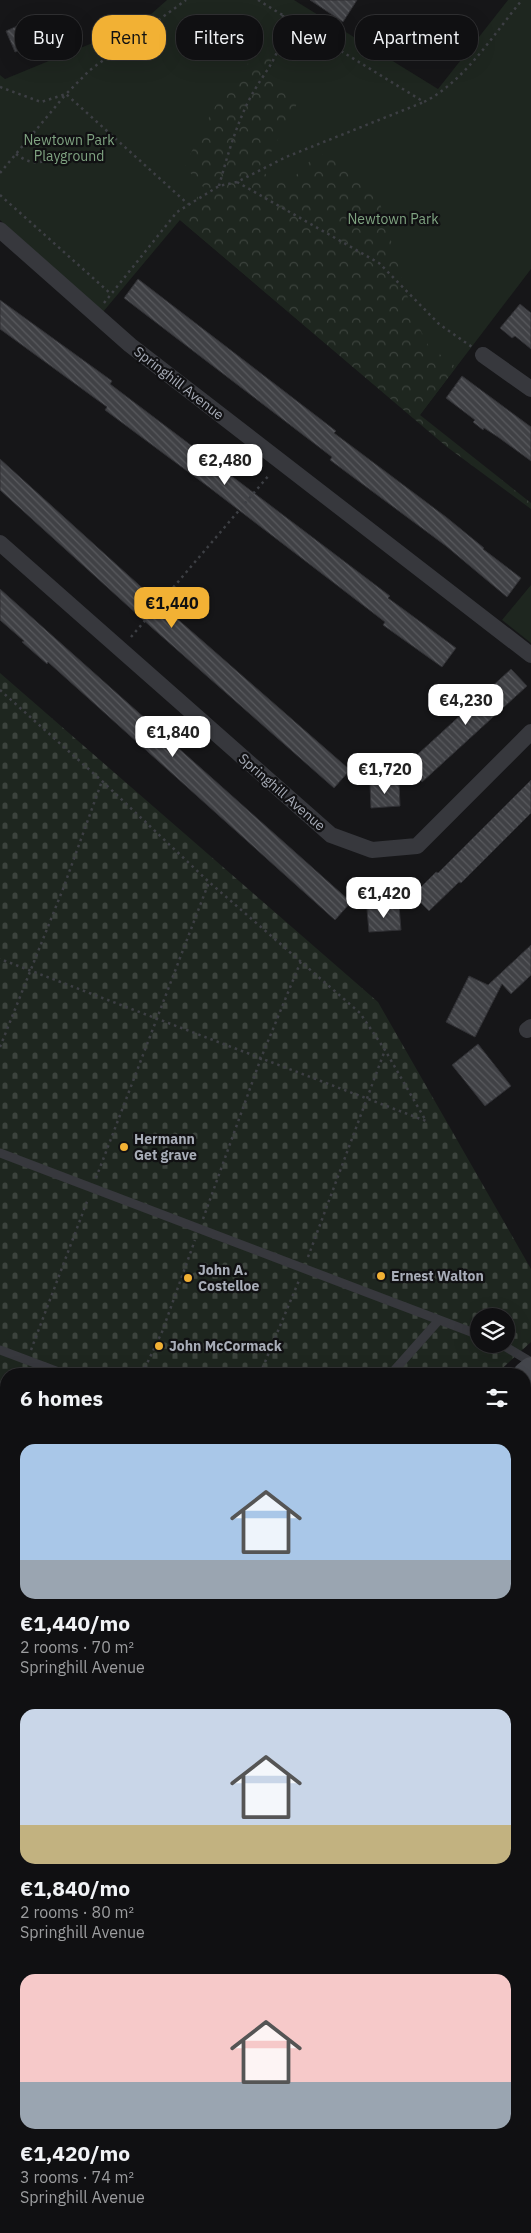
<!DOCTYPE html>
<html lang="en">
<head>
<meta charset="utf-8">
<style>
	body { margin:0; font-family:"IBM Plex Sans",sans-serif; background:#1e1e20; color:#f1f3f6; height:100vh; display:flex; flex-direction:column; font-size:19px; white-space:nowrap }
	* { box-sizing:border-box; margin:0 }
	p { font-size:16px; color:#9c9d9f }
	.icon { flex:none; width:28px; height:28px; fill:none; stroke:currentColor; stroke-width:2; stroke-linecap:round; stroke-linejoin:round }
	.map { position:relative; flex:1; overflow:hidden }
	.details { position:absolute; left:0px; top:1368px; width:531px; height:866px; display:flex; flex-direction:column; background:#101012; border-radius:20px 20px 0 0; box-shadow:0 5px 20px #0002,0 0 0 1px #303032 }
	.details>* { flex:none }
	.hud { position:absolute; left:15px; top:15px; width:501px; height:45px; display:flex; gap:10px }
	.fabs { position:absolute; left:470px; top:1308px; display:grid; gap:10px }
	.fabs a { display:grid; place-items:center; width:45px; height:45px; border-radius:50%; background:#101012; box-shadow:0 5px 20px #0002,0 0 0 1px #303032; font-size:25px }
	.price { position:absolute; translate:-50% -42px; padding:0 11px; border-radius:10px; background:#fff; color:#222; font-size:16px; line-height:32px; filter:drop-shadow(0 1px 2px #0008) }
	.price::after { content:''; position:absolute; left:50%; top:30px; width:15px; height:11px; margin-left:-8px; background:inherit; clip-path:polygon(0 0,100% 0,50% 100%) }
	.price.current { background:#f2b134; color:#111 }
	ul { padding:0; list-style:none }
	li { display:grid; align-content:center; gap:10px; height:265px; padding:0 20px }
	li span { display:grid; place-items:center; height:155px; border-radius:15px; color:#555 }
	li>.icon { margin-inline-start:auto }
	span .icon { width:90px; height:90px; fill:#fffc; stroke-width:1 }
	li b { font-size:21px }
	h2 { display:flex; justify-content:space-between; align-items:center; height:60px; padding:0 20px; font-size:21px }
	.pill { padding:0 18px; border-radius:20px; background:#101012; box-shadow:0 5px 20px #0002,0 0 0 1px #303032; font-size:18px; line-height:45px }
	.pill.current { background:#f2b134; color:#111 }
	.map>svg:first-child { display:block }
	.built { fill:#222225 }
	.green { fill:#1e261f }
	.forest { fill:url(#forest-crowns) }
	.cemetery { fill:url(#cemetery-stones); fill-rule:evenodd }
	.building { fill:url(#building-back-hatch); stroke:#303034 }
	.lines { fill:none; stroke-linecap:round; stroke-linejoin:round }
	.path { stroke:#3d3f44; stroke-width:2.5; stroke-dasharray:2.5 4; stroke-linecap:butt }
	.service { stroke:#37383d; stroke-width:9 }
	.minor { stroke:#37383d; stroke-width:16 }
	.secondary { stroke:#45474d; stroke-width:24 }
	.poi-dot { fill:#f2b134; stroke:#111113; stroke-width:2 }
	.labels { text-anchor:middle; stroke-width:4.5; stroke-linejoin:round; paint-order:stroke }
	.park-label { font-size:14px; fill:#7fa381; stroke:#111113 }
	.street-label { font-size:14px; fill:#a8adb8; stroke:#111113 }
	.poi-label { font-size:14px; font-weight:bold; fill:#a8adb8; stroke:#111113; text-anchor:start }
</style>
</head>
<body>
<div class="map">
<svg width="531" height="2233" viewBox="0 0 531 2233">
	<defs>
		<pattern id="forest-crowns" width="20" height="18" patternUnits="userSpaceOnUse" patternTransform="scale(1.25)"><rect width="20" height="18" fill="#1e261f"/><path d="M2 6a3 3 0 1 1 6 0M12 15a3 3 0 1 1 6 0" fill="none" stroke="#3c433d"/></pattern>
		<pattern id="cemetery-stones" width="16" height="16" patternUnits="userSpaceOnUse" patternTransform="scale(1.25)"><rect width="16" height="16" fill="#1e261f"/><path d="M2 7V4a2 2 0 0 1 4 0v3zM10 15v-3a2 2 0 0 1 4 0v3z" fill="#3c433d"/></pattern>
		<pattern id="building-back-hatch" width="6" height="6" patternUnits="userSpaceOnUse" patternTransform="scale(1.25)"><rect width="6" height="6" fill="#404145"/><path d="M-1 5l2 2M0 0l6 6M5-1l2 2" fill="none" stroke="#595a5e"/></pattern>
	</defs>
	<rect width="100%" height="100%" fill="#161618"/>
	<path class="built" d="M525 1472 531 1478V1496L528 1498 531 1502V1563L525 1568Z"/>
	<path class="green" d="M167 0H294L438 89 508 0H531V269L416 420 180 220 103 312 0 220V75L5 79 141 23Z
		M531 585V643L502 620Z
		M531 1932V2233H409L432 2228H525V1936Z"/>
	<path class="forest" d="M269 48 273 73 299 100 262 169 271 182H289L315 156 331 153 349 174 374 183 413 315 428 345 456 367 420 415 531 503V509L447 447 180 220 204 188 185 167C202 128 231 68 269 48Z"/>
	<path class="cemetery" d="M0 673 378 1002 531 1269V1342L496 1374H6V1885L0 1892ZM479 1316H506V1344H479Z"/>
	<path class="building" d="M310 0H357L343 22Z
		M38 17 47 39 15 52 6 31Z
		M138 279 336 431 334 433 446 517 484 548 483 549 521 578 507 597 446 546 330 460 332 457 124 298Z
		M0 300 112 381 110 384 390 596 388 598 456 648 442 667 383 625 385 622 210 488 105 410 107 407 0 329Z
		M520 304 531 313V349L515 336 512 338 500 328Z
		M462 376 531 427V461L498 437 484 428 483 430 473 422 475 420 446 398Z
		M0 459 150 595 350 770 334 788 150 626 0 490Z
		M0 589 351 902 335 920 48 662 47 664 22 642 24 641 0 620Z
		M511 669 527 686 422 782 406 765Z
		M531 780V813L461 883 459 882 429 911 413 895 436 872 438 873Z
		M399 782 400 806 371 808 370 784Z
		M399 906 401 930 369 932 367 909Z
		M531 945V975L511 994 502 984 475 1037 446 1022 469 976 488 985Z
		M478 1044 511 1086 485 1106 452 1065Z"/>
	<g class="lines">
		<path class="path" d="M258 0 424 102C465 81 493 35 522 0
			M0 87 41 102 66 94 90 70 186 0
			M16 154C25 161 36 165 47 160
			M0 173 66 94 188 204
			M237 182 379 263 439 324 472 347
			M219 186C227 157 235 129 248 102 266 66 283 60 283 15
			M0 195 111 294
			M104 303 177 212 219 186 237 182 286 157 424 102
			M131 637 270 474
			M0 690 102 781 209 882 360 1013 385 1050 426 1121 0 959
			M0 1047 63 889 102 781
			M96 1178 209 882
			M203 1219 261 1058 301 961
			M308 1257 385 1050
			M31 1350 88 1199
			M142 1374 162 1332 195 1240
			M260 1374 300 1278
			M0 1788 6 1782"/>
		<path class="service" d="M0 1153 479 1335
			M501 1344 531 1362
			M0 1350 64 1374
			M391 1374 439 1320
			M525 1531 531 1538
			M0 1634 6 1637
			M0 2168 4 2170 6 2164"/>
		<path class="minor" d="M0 230 130 345 531 655
			M483 355 531 389
			M0 543 331 835 372 850 417 846 531 732
			M527 1030 531 1027
			M525 1609 531 1604
			M525 1892 531 1898
			M0 2180 6 2183
			M326 2228 327 2233
			M80 2233 83 2228"/>
		<path class="secondary" d="M525 1374 531 1369
			M0 1916 6 1909"/>
	</g>
	<g class="poi-dot">
		<circle cx="124" cy="1147" r="5"/>
		<circle cx="381" cy="1276" r="5"/>
		<circle cx="188" cy="1278" r="5"/>
		<circle cx="159" cy="1346" r="5"/>
	</g>
	<g class="labels">
		<g class="park-label">
			<text x="69" y="145">Newtown Park<tspan x="69" dy="16">Playground</tspan></text>
			<text x="393" y="224">Newtown Park</text>
		</g>
		<g class="street-label">
			<text transform="translate(179 383) rotate(38)" y="5">Springhill Avenue</text>
			<text transform="translate(282 792) rotate(41)" y="5">Springhill Avenue</text>
		</g>
		<g class="poi-label">
			<text x="134" y="1144">Hermann<tspan x="134" dy="16">Get grave</tspan></text>
			<text x="198" y="1275">John A.<tspan x="198" dy="16">Costelloe</tspan></text>
			<text x="391" y="1281">Ernest Walton</text>
			<text x="169" y="1351">John McCormack</text>
		</g>
	</g>
</svg>
<div class="fabs">
<a><svg class="icon" aria-label="layers" viewBox="0 0 24 24"><path d="M12 4l9 5-9 5-9-5zM3 14l9 5 9-5"/></svg></a>
</div>
<b class="price" style="left:225px;top:486px">€2,480</b>
<b class="price current" style="left:172px;top:629px">€1,440</b>
<b class="price" style="left:466px;top:726px">€4,230</b>
<b class="price" style="left:173px;top:758px">€1,840</b>
<b class="price" style="left:385px;top:795px">€1,720</b>
<b class="price" style="left:384px;top:919px">€1,420</b>
<div class="hud">
<a class="pill">Buy</a>
<a class="pill current">Rent</a>
<a class="pill">Filters</a>
<a class="pill">New</a>
<a class="pill">Apartment</a>
</div>
<section class="details">
<h2>6 homes<svg class="icon" aria-label="filters" viewBox="0 0 24 24"><path d="M4 7h16M4 17h16"/><circle cx="9" cy="7" r="2"/><circle cx="15" cy="17" r="2"/></svg></h2>
<ul>
<li><span style="background:linear-gradient(#a9c7e8 75%,#9aa5b1 0)"><svg class="icon" aria-label="home" viewBox="0 0 24 24"><path d="M3 11l9-7 9 7M6 9v11h12V9"/></svg></span><div><b>€1,440/mo</b><p>2 rooms · 70 m²</p><p>Springhill Avenue</p></div></li>
<li><span style="background:linear-gradient(#c9d6e8 75%,#c2b280 0)"><svg class="icon" aria-label="home" viewBox="0 0 24 24"><path d="M3 11l9-7 9 7M6 9v11h12V9"/></svg></span><div><b>€1,840/mo</b><p>2 rooms · 80 m²</p><p>Springhill Avenue</p></div></li>
<li><span style="background:linear-gradient(#f6c9c9 70%,#9aa5b1 0)"><svg class="icon" aria-label="home" viewBox="0 0 24 24"><path d="M3 11l9-7 9 7M6 9v11h12V9"/></svg></span><div><b>€1,420/mo</b><p>3 rooms · 74 m²</p><p>Springhill Avenue</p></div></li>
</ul>
</section>
</div>
</body>
</html>
